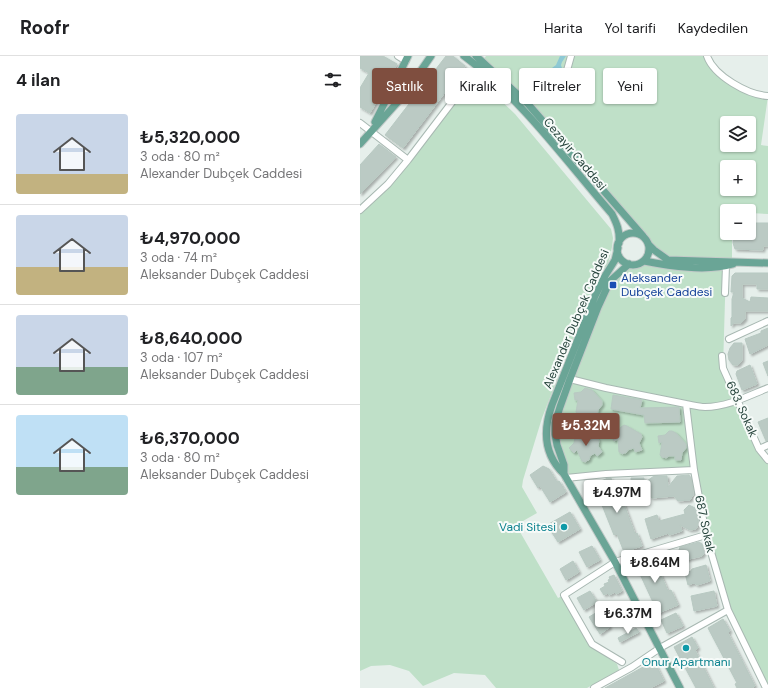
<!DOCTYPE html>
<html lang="tr">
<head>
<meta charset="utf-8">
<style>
	body { margin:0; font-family:"DM Sans",sans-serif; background:#f2f2f2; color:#202124; height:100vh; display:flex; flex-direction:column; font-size:15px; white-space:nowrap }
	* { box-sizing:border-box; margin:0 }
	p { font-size:13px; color:#757577 }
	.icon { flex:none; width:22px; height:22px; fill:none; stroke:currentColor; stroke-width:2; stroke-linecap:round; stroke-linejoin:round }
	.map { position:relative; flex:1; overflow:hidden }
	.drawer { display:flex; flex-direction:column; background:#fff; width:360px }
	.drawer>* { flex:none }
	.guide { position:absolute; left:12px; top:12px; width:336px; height:36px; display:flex; gap:8px }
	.fabs { position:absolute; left:360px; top:60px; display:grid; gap:8px }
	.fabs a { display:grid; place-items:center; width:36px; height:36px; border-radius:4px; background:#fff; box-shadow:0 1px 3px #0004; font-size:20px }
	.price { position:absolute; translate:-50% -34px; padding:0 9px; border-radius:4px; background:#fff; color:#222; font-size:13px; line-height:26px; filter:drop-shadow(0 1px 2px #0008) }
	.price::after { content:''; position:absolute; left:50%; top:24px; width:12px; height:9px; margin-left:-6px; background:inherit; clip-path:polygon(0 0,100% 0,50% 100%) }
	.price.current { background:#7f4e3f; color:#fff }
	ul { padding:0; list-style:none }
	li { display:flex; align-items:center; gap:12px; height:100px; padding:0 16px }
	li+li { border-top:1px solid #e0e0e0 }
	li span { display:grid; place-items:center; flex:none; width:112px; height:80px; border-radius:4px; color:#555 }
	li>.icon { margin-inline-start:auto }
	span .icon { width:48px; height:48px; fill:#fffc; stroke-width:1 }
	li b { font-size:17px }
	h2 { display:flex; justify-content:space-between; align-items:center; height:48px; padding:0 16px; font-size:17px }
	.chip { padding:0 14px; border-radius:4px; background:#fff; box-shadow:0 1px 3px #0004; font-size:14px; line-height:36px }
	.chip.current { background:#7f4e3f; color:#fff }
	header { display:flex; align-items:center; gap:24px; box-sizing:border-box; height:56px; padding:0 20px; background:#fff; border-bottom:1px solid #e0e0e0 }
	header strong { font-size:19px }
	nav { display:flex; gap:22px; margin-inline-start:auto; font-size:14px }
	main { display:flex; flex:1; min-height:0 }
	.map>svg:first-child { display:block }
	.green { fill:#bfe0c8; fill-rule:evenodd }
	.water { fill:#8ec9d4 }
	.building { fill:#bbcac4; stroke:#b8c9c2; filter:url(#shadow) }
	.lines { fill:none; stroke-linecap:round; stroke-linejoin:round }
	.minor-casing { stroke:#a8b8b2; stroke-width:8 }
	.major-casing { stroke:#c2cac8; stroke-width:9 }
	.minor { stroke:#fff; stroke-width:6 }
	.major { stroke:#6aa596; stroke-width:7 }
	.transit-dot { fill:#1a4fb4; stroke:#f7fbf9; stroke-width:1.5 }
	.culture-dot { fill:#0f9aa8; stroke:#f7fbf9; stroke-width:1.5 }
	.labels { text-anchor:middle; stroke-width:4; stroke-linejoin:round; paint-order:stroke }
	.street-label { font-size:12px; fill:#24423a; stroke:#f7fbf9 }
	.transit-label { font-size:12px; fill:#164399; stroke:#f7fbf9; text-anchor:start }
	.culture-label { font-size:12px; fill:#0d838f; stroke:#f7fbf9; text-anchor:end }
</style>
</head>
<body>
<header>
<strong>Roofr</strong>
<nav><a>Harita</a><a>Yol tarifi</a><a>Kaydedilen</a></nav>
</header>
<main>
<section class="drawer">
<h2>4 ilan<svg class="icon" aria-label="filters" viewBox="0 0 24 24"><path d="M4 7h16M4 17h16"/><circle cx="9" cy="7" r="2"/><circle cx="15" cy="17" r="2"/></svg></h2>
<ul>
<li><span style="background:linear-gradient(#c9d6e8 75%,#c2b280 0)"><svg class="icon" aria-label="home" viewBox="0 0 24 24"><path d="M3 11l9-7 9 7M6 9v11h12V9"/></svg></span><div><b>₺5,320,000</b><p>3 oda · 80 m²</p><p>Alexander Dubçek Caddesi</p></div></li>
<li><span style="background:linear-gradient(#c9d6e8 65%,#c2b280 0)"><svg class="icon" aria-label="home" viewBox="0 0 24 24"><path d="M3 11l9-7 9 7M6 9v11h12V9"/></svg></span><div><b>₺4,970,000</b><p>3 oda · 74 m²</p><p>Aleksander Dubçek Caddesi</p></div></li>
<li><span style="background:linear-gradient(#c9d6e8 65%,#7fa58c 0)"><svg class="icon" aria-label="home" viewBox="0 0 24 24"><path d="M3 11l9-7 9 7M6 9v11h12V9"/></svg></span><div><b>₺8,640,000</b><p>3 oda · 107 m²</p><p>Aleksander Dubçek Caddesi</p></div></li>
<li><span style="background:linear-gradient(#bfe0f5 65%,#7fa58c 0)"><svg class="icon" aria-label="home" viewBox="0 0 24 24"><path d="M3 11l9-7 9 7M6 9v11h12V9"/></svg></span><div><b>₺6,370,000</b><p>3 oda · 80 m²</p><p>Aleksander Dubçek Caddesi</p></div></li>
</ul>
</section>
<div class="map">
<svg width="408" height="632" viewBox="0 0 408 632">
	<defs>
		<filter id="shadow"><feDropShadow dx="2" dy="2" stdDeviation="1" flood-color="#0004"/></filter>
	</defs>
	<rect width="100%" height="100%" fill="#e6efeb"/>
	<path class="green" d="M126 0H347L372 27 408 40 401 89 408 90V158L389 157V155H367V177H372V207L308 204 289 189 284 181 168 48 122 5ZM367 67H389V89H367ZM367 111H389V133H367Z
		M110 15 155 58 251 173 253 182 252 191 248 208 240 218 230 239 182 362 163 424 162 431 177 457 156 469 198 542 204 539 232 588 244 599 257 608 259 614 227 632H136L125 619 94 617 63 630 49 615 30 609 11 610 0 615V158L29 131 49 108 97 44 92 39Z
		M274 209 316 211 366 210 363 312 408 404V632L368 554 346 479 334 414 206 422 195 367 238 251 260 215Z"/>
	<path class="water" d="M200 0H206L202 6 201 9 203 16 197 21 194 19 192 12 196 9Z
		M177 26C187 25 202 26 201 39 193 46 180 43 172 36V32L173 28Z"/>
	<path class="building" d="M0 0H23L37 8 29 22 30 23 10 57 0 51V32L9 17 0 12Z
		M86 0H93L105 10 43 92 25 79Z
		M19 88 36 101 0 138V109Z
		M396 167H408V190H403V194L375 193 373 187 374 177H392V168H396Z
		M375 217H408V233H397V228H382V242L390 246 391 241 408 242V255H385V263L381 267H374L371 270V262L372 261V243L374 236H371L372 220Z
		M408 272V289L390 298 385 283 401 277V275Z
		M374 287H382V304L378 309H373L369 304 368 298 370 292Z
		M408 305V320L403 307Z
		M390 309 397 328 382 334 376 318 377 315Z
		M225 332 232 334 242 345V349L238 354 237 361H231V357H225L222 359 220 358 219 360 216 356 218 344H215L214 337 221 336Z
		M253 339 282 344 280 352 319 351 320 366 285 367 284 359 251 353Z
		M408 362V385H406L398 366Z
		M264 369 267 370 281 378 282 381 279 387 282 394 275 396 274 392 268 394 266 397H264L263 398 259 396 258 383 254 385 251 379 258 376 261 371Z
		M309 375H312L316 377 326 388V392L322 397 321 404H315V400H309L306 402 304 401 303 402 300 399 302 386 299 387 298 380 305 379Z
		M221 378 236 381 239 384 238 390 242 396 237 400 235 397 230 400 229 404 226 405V406L222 405 217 394 214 397 209 392 214 387 215 381 217 379Z
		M183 410 189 413 197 426 199 425 206 436 190 446 180 430 178 432 170 419Z
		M329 419 331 422 333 434V439L330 444 318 445 314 440 292 442 285 436V442L276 443 274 436 272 437 271 422H284V427L294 420H307L308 431 317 420Z
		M248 422H251L254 429 258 427 260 429 262 434 254 446 262 443 275 478 277 477 282 490 264 496 257 478 254 479 240 444 237 445 234 443 232 438 238 435 234 428Z
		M329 449 335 452 337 455 338 465V469L336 473 330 474 320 469 322 475 309 479V477L291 483 285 463 297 459 299 465 325 458 324 454Z
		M210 456 220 473 198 486 187 469Z
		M339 486 342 488 344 497 342 500 325 504 321 502 319 494 320 491Z
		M232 490 240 504 227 511 219 496Z
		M295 499 299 509 297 510 308 535 311 534 318 549 298 557 279 516 277 517 273 506Z
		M213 505 219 516 206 524 200 513Z
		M346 509 350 525 337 529 334 527 328 529 325 517 331 515 332 513Z
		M254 519 262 535 256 538 255 536 249 539 248 537 244 539 240 533 245 530 244 528 249 526 248 524 250 523 249 521Z
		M230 535 237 546 224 554 217 542Z
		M354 535 357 550 334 555 331 540Z
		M239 555 250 571 240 578 229 561Z
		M316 557 323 570 307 577 301 564Z
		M363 563 370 575 368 577 395 630 392 632H377L375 628 377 627 348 572Z
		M276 572 279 576 260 586 258 582Z
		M332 581 338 592 335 594 354 632H336L314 591Z
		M294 605 304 625 290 632H245Z"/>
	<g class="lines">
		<g class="minor-casing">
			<path id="minor" d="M38 0 46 5
				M347 0C354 20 388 39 408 40
				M204 25 211 0
				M0 67 48 104
				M0 154 28 128 48 104 96 41
				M365 237 366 210
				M369 283 408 265
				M362 300 363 312 399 393 408 404
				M210 323 246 332 326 348
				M399 393 408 389
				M206 422 246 418 334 414
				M262 606 232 588 204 539 255 506 346 479
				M234 632 272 611 300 592 368 554
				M406 632 368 554 346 479 334 414 326 348C332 349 339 351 345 351 367 351 388 340 408 332"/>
		</g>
		<g class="major-casing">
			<path id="major" d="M104 0C161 42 206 105 252 158 257 168 260 175 259 187
				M116 0 168 48 283 180
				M15 66 48 0
				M0 88 44 39 71 0
				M257 193a16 16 0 1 1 32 0a16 16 0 1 1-32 0Z
				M289 189 294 194 308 204 408 207
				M258 192 255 204 245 220 235 240 192 349C183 374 184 399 204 418L255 506 320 632
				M284 205C310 210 346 216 373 208
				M204 418V409L197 389 195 378V367L200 351 210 323 238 251 250 225 269 208"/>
		</g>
		<use href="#minor" class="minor"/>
		<use href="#major" class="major"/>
	</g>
	<rect class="transit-dot" x="249" y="225" width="8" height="8" rx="2"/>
	<g class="culture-dot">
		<circle cx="204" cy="471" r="4"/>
		<circle cx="326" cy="592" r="4"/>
	</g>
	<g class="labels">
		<g class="street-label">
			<text transform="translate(215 98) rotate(50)" y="4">Cezayir Caddesi</text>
			<text transform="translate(216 263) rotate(-67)" y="4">Alexander Dubçek Caddesi</text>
			<text transform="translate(382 353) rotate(66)" y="4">683. Sokak</text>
			<text transform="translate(345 468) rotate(78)" y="4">687. Sokak</text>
		</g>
		<g class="transit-label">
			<text x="261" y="226">Aleksander<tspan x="261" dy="14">Dubçek Caddesi</tspan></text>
		</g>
		<g class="culture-label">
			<text x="196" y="475">Vadi Sitesi</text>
			<text x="326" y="610" text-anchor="middle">Onur Apartmanı</text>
		</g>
	</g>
</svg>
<div class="fabs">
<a><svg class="icon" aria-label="layers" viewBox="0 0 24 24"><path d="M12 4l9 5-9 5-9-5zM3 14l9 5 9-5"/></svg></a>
<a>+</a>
<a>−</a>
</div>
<b class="price current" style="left:226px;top:391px">₺5.32M</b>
<b class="price" style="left:257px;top:458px">₺4.97M</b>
<b class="price" style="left:295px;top:528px">₺8.64M</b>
<b class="price" style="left:268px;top:579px">₺6.37M</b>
<div class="guide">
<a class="chip current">Satılık</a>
<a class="chip">Kiralık</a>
<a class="chip">Filtreler</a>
<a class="chip">Yeni</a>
</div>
</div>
</main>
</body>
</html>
